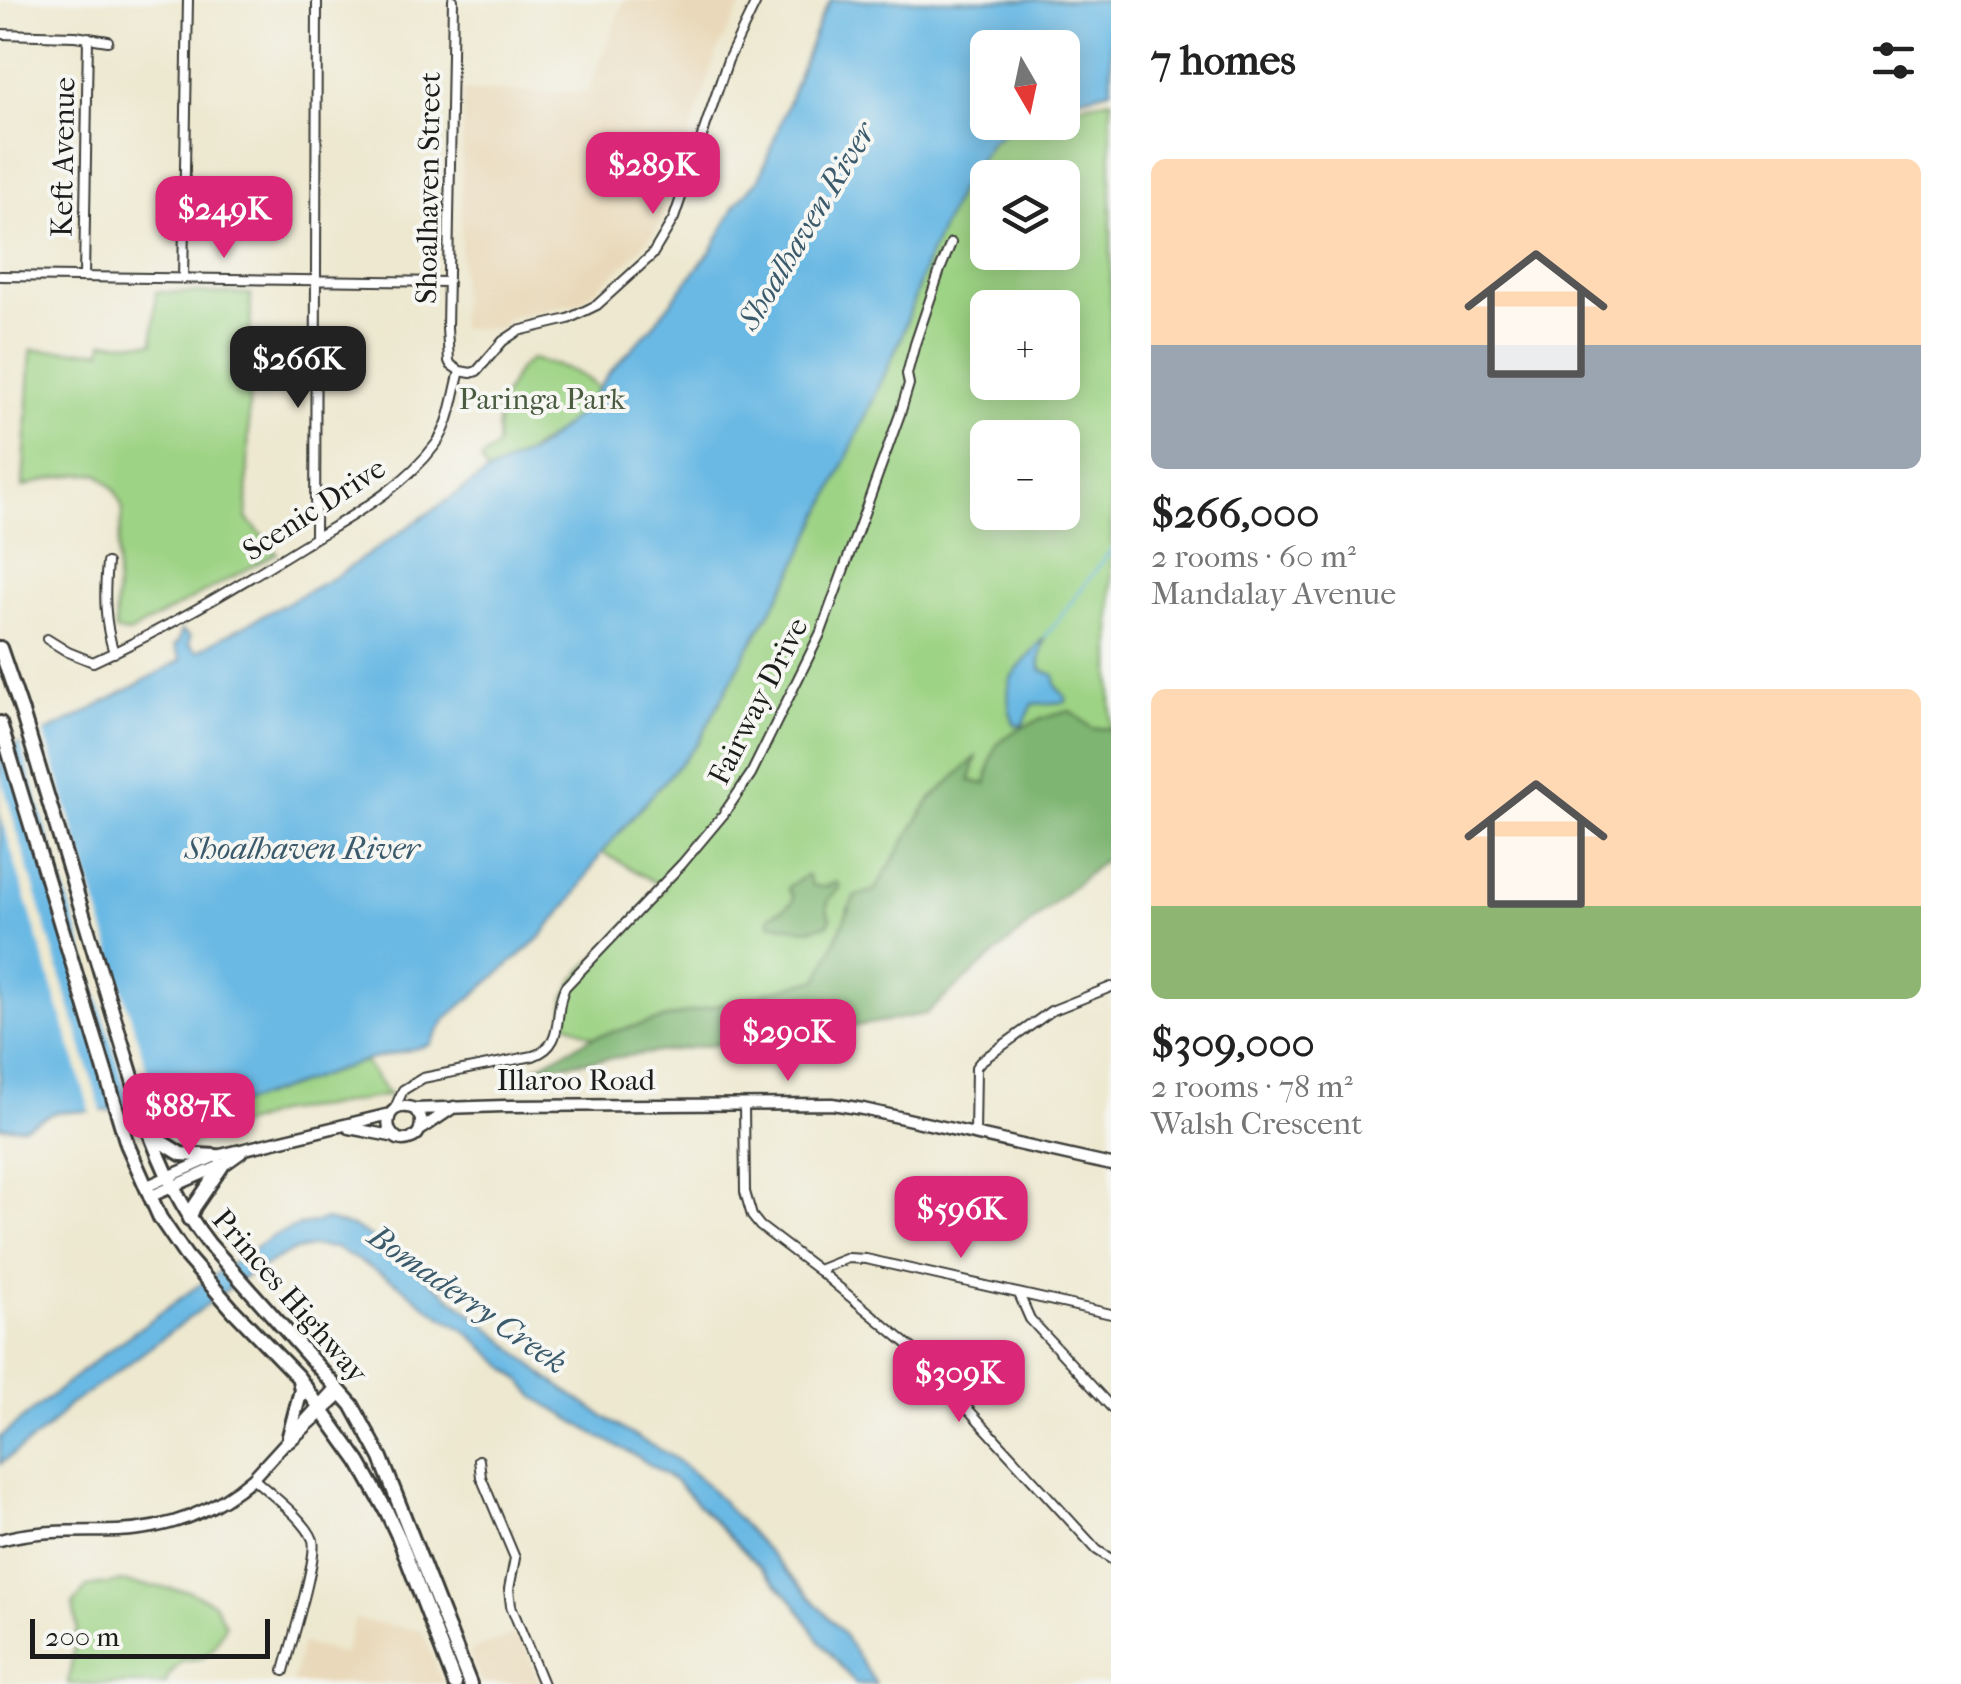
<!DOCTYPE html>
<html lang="en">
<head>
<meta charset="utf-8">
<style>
	body { margin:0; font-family:"IM FELL French Canon",serif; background:#f6f6f6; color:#222; height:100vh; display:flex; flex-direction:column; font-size:38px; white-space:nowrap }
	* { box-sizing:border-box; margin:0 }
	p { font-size:32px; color:#767676 }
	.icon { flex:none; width:55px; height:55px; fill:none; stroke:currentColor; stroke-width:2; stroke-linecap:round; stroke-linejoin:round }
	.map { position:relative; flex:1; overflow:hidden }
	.drawer { display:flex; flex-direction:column; background:#fff; width:850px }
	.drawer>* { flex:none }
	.needle { width:65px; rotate:171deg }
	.fabs { position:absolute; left:970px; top:30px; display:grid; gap:20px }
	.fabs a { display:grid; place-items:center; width:110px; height:110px; border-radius:15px; background:#fff; box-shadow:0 5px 25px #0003; font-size:50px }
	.scale { position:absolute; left:30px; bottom:25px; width:240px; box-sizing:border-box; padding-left:10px; border:5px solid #1c1c1c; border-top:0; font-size:28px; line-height:35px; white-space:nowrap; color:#1c1c1c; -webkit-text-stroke:8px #f6f6f2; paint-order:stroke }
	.price { position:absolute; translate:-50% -85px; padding:0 22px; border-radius:20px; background:#db2777; color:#fff; font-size:32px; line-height:65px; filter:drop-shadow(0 2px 5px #0008) }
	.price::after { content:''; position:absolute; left:50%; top:60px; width:30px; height:22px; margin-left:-15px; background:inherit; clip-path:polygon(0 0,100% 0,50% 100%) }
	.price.on { background:#222; color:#fff }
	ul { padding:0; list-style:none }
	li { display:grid; align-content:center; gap:20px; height:530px; padding:0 40px }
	li span { display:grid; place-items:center; height:310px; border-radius:15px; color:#555 }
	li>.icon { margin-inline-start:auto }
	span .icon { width:180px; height:180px; fill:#fffc; stroke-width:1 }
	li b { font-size:42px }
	h2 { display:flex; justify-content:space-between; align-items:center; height:120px; padding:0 40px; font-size:42px }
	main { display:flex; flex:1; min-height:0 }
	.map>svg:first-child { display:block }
	.built { fill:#e9d9ba }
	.green { fill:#9dd384; stroke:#5c7850; stroke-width:2.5; fill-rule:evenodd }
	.forest { fill:#7eb572; stroke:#4d6847; stroke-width:2.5 }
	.water { fill:#6ab9e4; stroke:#436a80; stroke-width:2.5 }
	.pier { fill:#ede8cf }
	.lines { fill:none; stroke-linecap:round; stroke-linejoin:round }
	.stream { stroke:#6ab9e4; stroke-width:2.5 }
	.street-casing { stroke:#3b3b37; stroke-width:12 }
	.secondary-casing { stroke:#3b3b37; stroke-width:15 }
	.highway-casing { stroke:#3b3b37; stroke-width:18 }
	.street { stroke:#fff; stroke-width:8 }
	.secondary { stroke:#fff; stroke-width:10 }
	.highway { stroke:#fff; stroke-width:12 }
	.labels { text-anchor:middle; stroke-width:8; stroke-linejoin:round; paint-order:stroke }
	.street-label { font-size:30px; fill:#1c1c1c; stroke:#f6f6f2 }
	.park-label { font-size:30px; fill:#495c40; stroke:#f6f6f2 }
	.water-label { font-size:32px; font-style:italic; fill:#3b5b6c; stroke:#f6f6f2 }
</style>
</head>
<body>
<main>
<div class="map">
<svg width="1111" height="1684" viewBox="0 0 1111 1684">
	<rect width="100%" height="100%" fill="#f6f6f2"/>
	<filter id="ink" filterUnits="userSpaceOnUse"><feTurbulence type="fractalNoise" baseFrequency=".01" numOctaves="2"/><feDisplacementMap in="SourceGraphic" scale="20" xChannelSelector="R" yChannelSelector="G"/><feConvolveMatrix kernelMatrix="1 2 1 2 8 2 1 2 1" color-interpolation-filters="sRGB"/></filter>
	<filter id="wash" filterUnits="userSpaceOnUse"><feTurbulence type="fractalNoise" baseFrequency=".0048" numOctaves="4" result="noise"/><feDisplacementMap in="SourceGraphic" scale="40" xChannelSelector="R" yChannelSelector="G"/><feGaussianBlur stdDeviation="2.25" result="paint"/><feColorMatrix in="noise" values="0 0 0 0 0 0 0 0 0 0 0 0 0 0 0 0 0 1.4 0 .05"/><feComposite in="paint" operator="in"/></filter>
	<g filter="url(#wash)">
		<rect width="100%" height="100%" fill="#ede8cf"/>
		<path class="built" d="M624 0H745L718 49 663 219 655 231 630 260 581 302 509 318 501 328H460L463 91 588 92Z
			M355 1619 422 1631 443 1684H292L302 1643 344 1654Z
			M519 1632 540 1684H482L469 1652Z"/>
		<path class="green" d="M1111 99V728L1093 729 1071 711 1058 713 1012 733 986 784 969 781 976 760 930 800 875 890 848 908 846 919 820 979 593 1037 565 1022V997L576 977 665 888 602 852 698 743 748 649 790 578 901 338 926 263 959 190 991 142 1017 123 1062 122 1063 108ZM988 178H1062V252H988ZM988 308H1062V382H988ZM988 438H1062V512H988Z
			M156 292 251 294 247 518 277 553 129 633 115 631 118 548 123 509 115 490 98 474C71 473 48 479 23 487L31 350 102 351 103 342 153 343Z
			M531 359C554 365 582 370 598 389 570 431 532 452 487 473L481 460 497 446 498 407 518 370Z
			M364 1061 389 1095 321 1107 281 1111 194 1142 178 1139 164 1120 228 1108Z
			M120 1582 189 1591 214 1603 225 1625 213 1648 202 1658 182 1661 168 1676 166 1684H68L77 1628 73 1604 87 1587Z"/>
		<path class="forest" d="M1071 711 1093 729 1111 728V854L926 1014 845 1028 534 1068 593 1037 819 979 854 897 875 890 930 800 976 757 970 781 986 784C989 773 990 754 997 745 1011 729 1051 714 1071 711Z
			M807 875 809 876 811 884C821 890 827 886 837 882L840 888C829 897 823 906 831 919L828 924C808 933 790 927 769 923V917C777 910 787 909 793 901L792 894 788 890 789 886Z"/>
		<path class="water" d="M831 0H1111V90L1063 101 1062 48H988V122L1017 123 991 142 959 190 926 263 901 338 826 504 790 578 748 649 698 743 602 852 573 898 539 939 447 1018 430 1045 364 1061 228 1108 56 1112 23 1127H0V753L78 717 181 660 174 646 179 641 181 630 190 636 189 644 197 651 338 575 487 473 536 450 585 408 608 374 651 328 712 249 736 204 759 179 821 17Z
			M1045 637 1040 658V669L1054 675 1057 688 1066 697V702L1033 704 1023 725H1015C1008 711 1006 691 1012 676Z
			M326 1220 353 1227 379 1242 484 1323 547 1378 624 1430 674 1458 707 1485 842 1632 876 1684H856L820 1642 795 1603 675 1481 638 1457 598 1436 536 1398 521 1381 467 1332 429 1308 397 1283 336 1248 315 1246 292 1251 241 1279 112 1376 69 1405 47 1429 0 1464V1437L101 1356 192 1290 273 1236 301 1225Z"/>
		<path class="pier" d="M43 728 161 1116H134L19 739Z
			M0 774 103 1117H92L0 813Z"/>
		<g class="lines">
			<path class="stream" d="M1045 637 1111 550"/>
		</g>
	</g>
	<g filter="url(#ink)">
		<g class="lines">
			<g class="street-casing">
				<path id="street" d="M453 0 447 328 449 361 451 365 460 371
					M0 34 75 36 108 41
					M0 276 448 282
					M84 277 88 37
					M183 279 188 0
					M460 371 471 373 477 371 503 341 518 331 568 319 597 305 652 255 674 218 728 60 757 0
					M315 538 317 0
					M107 563C104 594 104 622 114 653
					M47 639 68 652 93 662C166 629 234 588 302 546 349 517 402 490 436 444 451 423 453 396 460 371
					M744 1105 745 1192 752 1216 760 1226 818 1270 912 1348 1097 1550 1111 1559
					M394 1110 403 1090 423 1078 533 1056C567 1044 552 1014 565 987L682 864 723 815 751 774 821 632 900 414 909 384 907 374 915 344 940 270 951 243
					M975 1135 976 1067 981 1061 1051 1011 1111 987
					M818 1270 848 1258 866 1259 1111 1314
					M1019 1294 1030 1319 1111 1407
					M479 1460 481 1477 515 1558 509 1589 511 1606 543 1684
					M253 1478C269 1493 306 1520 313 1540 318 1558 290 1647 284 1671"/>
			</g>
			<g class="secondary-casing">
				<path id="secondary" d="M415 1109 421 1119C421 1128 420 1136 409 1139 382 1147 379 1096 415 1109L504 1106 832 1104 863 1109 1111 1165
					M349 1128 396 1137
					M420 1130 454 1107
					M145 1187 216 1156 390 1114
					M149 1197 227 1163 241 1153
					M289 1442 342 1394
					M0 1540C38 1529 78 1532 117 1531 169 1529 214 1512 253 1478L336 1387"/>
			</g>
			<g class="highway-casing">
				<path id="highway" d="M0 648 22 712 146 1123C162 1166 180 1207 209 1244L352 1405 381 1458 470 1684
					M0 723 127 1144 160 1218 186 1256 234 1311 298 1377 359 1462 386 1510 399 1538 455 1684
					M152 1136 181 1154 216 1156
					M189 1219 194 1207 222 1166
					M289 1436 301 1390 299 1380"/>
			</g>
			<use href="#street" class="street"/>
			<use href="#secondary" class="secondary"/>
			<use href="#highway" class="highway"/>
		</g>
	</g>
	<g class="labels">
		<g class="street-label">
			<text transform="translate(63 157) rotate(-89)" y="10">Keft Avenue</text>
			<text transform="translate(428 188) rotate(-89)" y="10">Shoalhaven Street</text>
			<text transform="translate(314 509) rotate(-33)" y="10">Scenic Drive</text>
			<text transform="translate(758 701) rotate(-63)" y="10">Fairway Drive</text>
			<text x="576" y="1090">Illaroo Road</text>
			<text transform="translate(290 1296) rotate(49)" y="10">Princes Highway</text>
		</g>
		<g class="park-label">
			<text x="542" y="409">Paringa Park</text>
		</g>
		<g class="water-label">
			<text transform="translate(806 226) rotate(-59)" y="11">Shoalhaven River</text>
			<text x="302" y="859">Shoalhaven River</text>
			<text transform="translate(468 1299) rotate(35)" y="11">Bomaderry Creek</text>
		</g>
	</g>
</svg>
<div class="fabs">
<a><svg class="needle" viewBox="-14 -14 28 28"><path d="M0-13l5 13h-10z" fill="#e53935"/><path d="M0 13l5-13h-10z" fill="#767676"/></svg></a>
<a><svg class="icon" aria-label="layers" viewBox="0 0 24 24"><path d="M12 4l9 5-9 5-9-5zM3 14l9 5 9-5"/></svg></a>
<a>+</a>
<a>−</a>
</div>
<div class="scale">200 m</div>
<b class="price" style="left:653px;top:217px">$289K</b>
<b class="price" style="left:224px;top:261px">$249K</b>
<b class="price on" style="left:298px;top:411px">$266K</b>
<b class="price" style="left:788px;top:1084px">$290K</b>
<b class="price" style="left:189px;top:1158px">$887K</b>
<b class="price" style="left:961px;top:1261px">$596K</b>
<b class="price" style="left:959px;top:1425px">$309K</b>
</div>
<section class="drawer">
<h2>7 homes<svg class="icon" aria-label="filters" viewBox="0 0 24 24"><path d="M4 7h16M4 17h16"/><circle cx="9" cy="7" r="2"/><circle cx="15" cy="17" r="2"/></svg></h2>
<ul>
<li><span style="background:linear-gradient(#ffd9b3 60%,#9aa5b1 0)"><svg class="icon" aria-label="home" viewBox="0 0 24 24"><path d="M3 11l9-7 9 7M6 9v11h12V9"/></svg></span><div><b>$266,000</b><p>2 rooms · 60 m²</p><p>Mandalay Avenue</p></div></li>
<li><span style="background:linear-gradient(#ffd9b3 70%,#8fb573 0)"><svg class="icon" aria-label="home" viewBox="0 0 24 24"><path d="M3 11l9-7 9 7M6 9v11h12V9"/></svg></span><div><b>$309,000</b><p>2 rooms · 78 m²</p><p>Walsh Crescent</p></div></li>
</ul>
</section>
</main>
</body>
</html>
